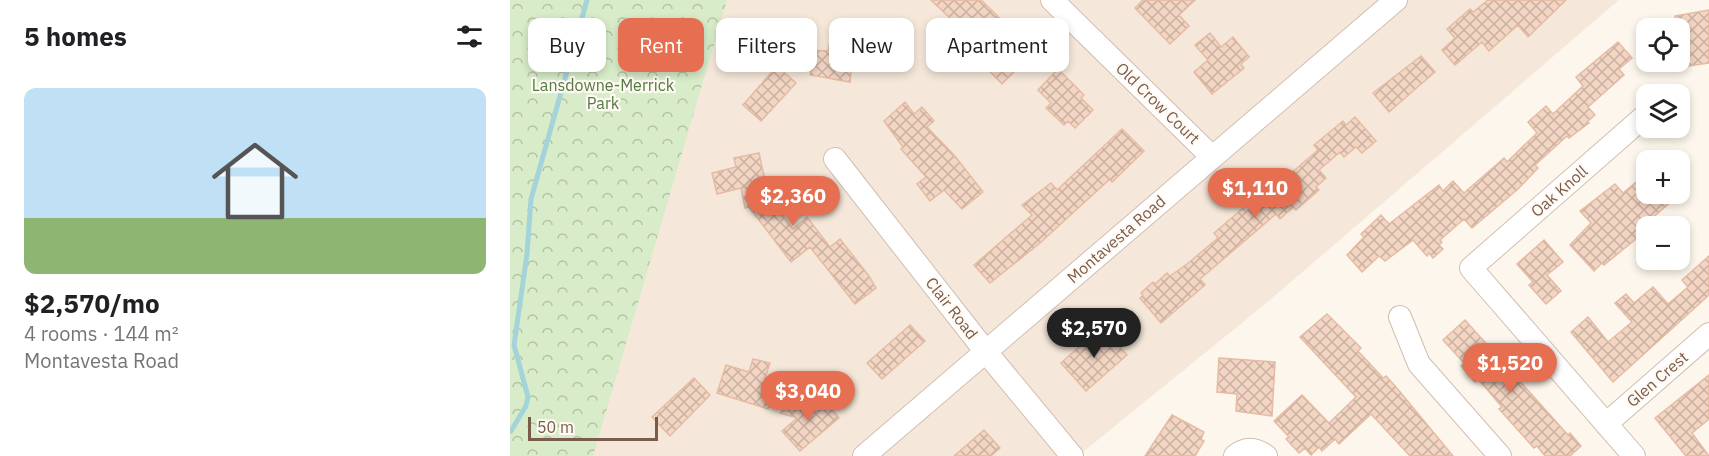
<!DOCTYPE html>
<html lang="en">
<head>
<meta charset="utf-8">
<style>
	body { margin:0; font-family:"IBM Plex Sans",sans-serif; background:#f6f6f6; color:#202124; height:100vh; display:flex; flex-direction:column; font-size:22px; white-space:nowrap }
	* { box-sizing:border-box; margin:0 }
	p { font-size:20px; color:#757577 }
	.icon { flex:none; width:33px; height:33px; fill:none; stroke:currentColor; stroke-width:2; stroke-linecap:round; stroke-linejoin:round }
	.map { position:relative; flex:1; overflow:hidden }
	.panel { display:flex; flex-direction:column; background:#fff; width:510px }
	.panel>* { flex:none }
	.top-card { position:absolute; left:18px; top:18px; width:570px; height:54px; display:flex; gap:12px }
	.buttons { position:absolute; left:1126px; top:18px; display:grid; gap:12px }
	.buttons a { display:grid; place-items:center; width:54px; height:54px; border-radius:12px; background:#fff; box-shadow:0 3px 9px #0003; font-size:30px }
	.scale { position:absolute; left:18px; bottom:15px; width:130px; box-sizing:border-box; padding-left:6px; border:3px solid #7a5c4d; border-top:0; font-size:16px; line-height:21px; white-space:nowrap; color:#7a5c4d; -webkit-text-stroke:4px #fffaf3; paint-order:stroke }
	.price { position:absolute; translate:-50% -51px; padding:0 14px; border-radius:21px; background:#e76f51; color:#fff; font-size:20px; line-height:39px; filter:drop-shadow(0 2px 3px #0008) }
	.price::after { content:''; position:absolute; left:50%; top:36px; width:18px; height:14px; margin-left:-9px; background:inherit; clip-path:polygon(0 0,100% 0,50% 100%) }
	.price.current { background:#222; color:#fff }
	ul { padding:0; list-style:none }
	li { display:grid; align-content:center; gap:12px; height:318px; padding:0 24px }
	li span { display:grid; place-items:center; height:186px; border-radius:12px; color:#555 }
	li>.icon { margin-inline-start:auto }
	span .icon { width:108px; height:108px; fill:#fffc; stroke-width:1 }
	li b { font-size:26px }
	h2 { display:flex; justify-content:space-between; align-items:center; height:72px; padding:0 24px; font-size:26px }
	.pill { padding:0 21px; border-radius:12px; background:#fff; box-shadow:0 3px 9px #0003; font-size:21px; line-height:54px }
	.pill.current { background:#e76f51; color:#fff }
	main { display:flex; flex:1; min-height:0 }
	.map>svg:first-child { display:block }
	.residential { fill:#f5e8da }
	.forest { fill:url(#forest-crowns) }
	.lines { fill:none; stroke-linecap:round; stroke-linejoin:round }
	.stream { stroke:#a5d3da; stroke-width:5 }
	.building { fill:url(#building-cross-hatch); stroke:#e6bba3; stroke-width:1.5 }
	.minor-casing { stroke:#d1beb0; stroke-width:24 }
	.minor { stroke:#fff; stroke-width:22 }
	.labels { text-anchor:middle; stroke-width:4.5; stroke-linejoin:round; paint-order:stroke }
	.park-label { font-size:16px; fill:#537a41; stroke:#fffaf3 }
	.street-label { font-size:16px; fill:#7a5c4d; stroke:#fffaf3 }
</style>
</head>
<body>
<main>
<section class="panel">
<h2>5 homes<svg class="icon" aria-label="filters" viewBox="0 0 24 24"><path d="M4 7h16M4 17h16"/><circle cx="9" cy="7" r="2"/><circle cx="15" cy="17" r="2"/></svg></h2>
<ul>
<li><span style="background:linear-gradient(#bfe0f5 70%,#8fb573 0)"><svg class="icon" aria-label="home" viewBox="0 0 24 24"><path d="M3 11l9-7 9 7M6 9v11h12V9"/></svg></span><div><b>$2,570/mo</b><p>4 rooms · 144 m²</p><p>Montavesta Road</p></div></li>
</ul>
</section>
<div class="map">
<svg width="1199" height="456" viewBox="0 0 1199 456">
	<defs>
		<pattern id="forest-crowns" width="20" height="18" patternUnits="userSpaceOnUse" patternTransform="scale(1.5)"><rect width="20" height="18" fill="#d8ecc9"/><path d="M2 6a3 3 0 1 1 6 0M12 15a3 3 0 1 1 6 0" fill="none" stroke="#b4c2a5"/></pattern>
		<pattern id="building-cross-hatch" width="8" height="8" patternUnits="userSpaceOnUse" patternTransform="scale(1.5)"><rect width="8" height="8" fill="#f3d5c3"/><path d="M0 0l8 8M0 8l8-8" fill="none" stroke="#cab0a1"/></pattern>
	</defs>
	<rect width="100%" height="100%" fill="#fdf6ec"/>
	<path class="residential" d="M0 0H1109L754 305 568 456H0Z"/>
	<path class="forest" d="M0 0H217L83 456H0Z"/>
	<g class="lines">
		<path class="stream" d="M1 431 16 406 18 397 4 345 17 254 21 199 77 0"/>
	</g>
	<path class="building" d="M421 0H471L507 35 495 47 509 67 492 84 436 26 442 20Z
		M633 0H685L669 15 679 26 660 44 625 8Z
		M978 0H1056L1018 37 1008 25 979 51 972 42 945 65 932 50 945 38 937 29 960 9 963 12Z
		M1199 10V63L1172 67 1170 28H1167L1165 16Z
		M700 33 711 47 723 37 739 57 731 64 734 68 702 94 684 72 698 60 685 45Z
		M320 40 344 43 340 82 300 75 303 50 318 51Z
		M1108 42 1122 58 1109 69 1114 75 1078 107 1085 115 1077 122 1079 123 1059 138 1057 136 1025 165 1028 168 1008 189 962 228 954 219 930 240 932 242 929 245 933 249 923 258 919 253 917 256 903 240 875 261 869 256 852 272 837 255 854 237 851 234 871 215 879 224 929 185 933 191 943 181 954 193 994 158 997 162 1027 133 1018 122 1036 106 1043 114 1073 86 1066 77Z
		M911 56 925 72 879 112 863 93Z
		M267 66 286 83 251 121 233 105Z
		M548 69 574 95 571 98 583 110 565 128 558 121 554 125 536 108 541 103 528 90Z
		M395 102 404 114 412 107 424 121 417 127 444 155 473 192 452 209 434 190 420 201 407 184 416 177 391 149 393 147 374 121Z
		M845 117 866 141 852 153 846 147 834 157 830 152 809 170 816 178 806 187 809 190 786 210 783 207 770 219 766 214 690 279 695 285 651 323 630 298 633 295 631 293 643 282 645 284 657 273 660 276 677 264 708 238 704 233 733 208 736 212 808 150 804 145 833 121 836 125Z
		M612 129 634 151 602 182 600 179 530 243 480 283 464 265 522 215 512 205 541 183 547 190Z
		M249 153 259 199 283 229 297 217 320 247 330 239 359 276 366 288 345 304 300 247 281 262 239 207 235 208 231 188 207 194 202 173 226 167 224 158Z
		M1131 178 1137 185V194H1170L1141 219 1144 223 1137 226V230L1094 265 1092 263 1084 271 1060 245 1081 223 1070 211 1105 184 1113 193Z
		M1034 240 1053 262 1037 275 1051 291 1036 304 1019 285 1023 282 1007 264Z
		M1199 256V295L1103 382 1061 332 1078 317 1098 342 1122 322 1105 303 1116 294 1124 303 1143 287 1158 304 1178 287 1172 280Z
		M817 314 851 348 848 351 873 378 876 376 886 387 943 456H900L861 414 829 444 825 439 812 451 809 447 801 455 795 448 789 453 776 439 779 437 764 421 792 395 819 423 846 397 790 337Z
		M955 320 1058 435 1060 433 1071 446 1060 456H1035L1027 446 1024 448 989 409 992 407 968 379 965 382 951 366 954 363 933 340Z
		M400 325 415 341 372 379 357 363Z
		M591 327 617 355 576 391 551 363Z
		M709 358 765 362 762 416 726 411 727 394 707 392Z
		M243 359 260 363 255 378 267 382 258 409 207 393 216 365 239 372Z
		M1199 375V419L1182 433 1199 456H1176L1145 418Z
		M184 378 200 395 160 436 142 417Z
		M288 398 298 410 312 398 329 418 290 451 272 431 287 418 270 413Z
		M662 415 694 432 691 439 694 441 685 456H635Z
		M474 430 490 448 481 456H444Z"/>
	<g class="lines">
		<g class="minor-casing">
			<path id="minor" d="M542 0 701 156
				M325 159 476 352 562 456
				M890 317 909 364 990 456
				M1096 424 1199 334
				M354 456 886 0
				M725 456C735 448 745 448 756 456
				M1124 456 961 268 1137 114"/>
		</g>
		<use href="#minor" class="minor"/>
	</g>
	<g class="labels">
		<g class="park-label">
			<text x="93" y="91">Lansdowne-Merrick<tspan x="93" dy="18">Park</tspan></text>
		</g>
		<g class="street-label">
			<text transform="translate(648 103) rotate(44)" y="6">Old Crow Court</text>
			<text transform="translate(1049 191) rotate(-41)" y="6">Oak Knoll</text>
			<text transform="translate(606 239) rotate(-41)" y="6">Montavesta Road</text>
			<text transform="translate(442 308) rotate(52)" y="6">Clair Road</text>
			<text transform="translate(1147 379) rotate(-41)" y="6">Glen Crest</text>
		</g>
	</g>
</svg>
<div class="buttons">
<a><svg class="icon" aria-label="locate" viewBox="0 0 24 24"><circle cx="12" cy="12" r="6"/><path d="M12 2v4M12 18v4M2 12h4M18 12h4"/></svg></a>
<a><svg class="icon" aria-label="layers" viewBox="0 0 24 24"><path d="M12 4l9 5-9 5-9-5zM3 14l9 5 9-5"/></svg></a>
<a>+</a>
<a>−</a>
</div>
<div class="scale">50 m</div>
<b class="price" style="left:745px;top:219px">$1,110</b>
<b class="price" style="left:283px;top:227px">$2,360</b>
<b class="price current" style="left:584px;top:359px">$2,570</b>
<b class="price" style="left:1000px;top:394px">$1,520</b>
<b class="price" style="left:298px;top:422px">$3,040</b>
<div class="top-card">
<a class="pill">Buy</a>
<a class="pill current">Rent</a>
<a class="pill">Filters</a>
<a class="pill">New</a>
<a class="pill">Apartment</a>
</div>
</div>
</main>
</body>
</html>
